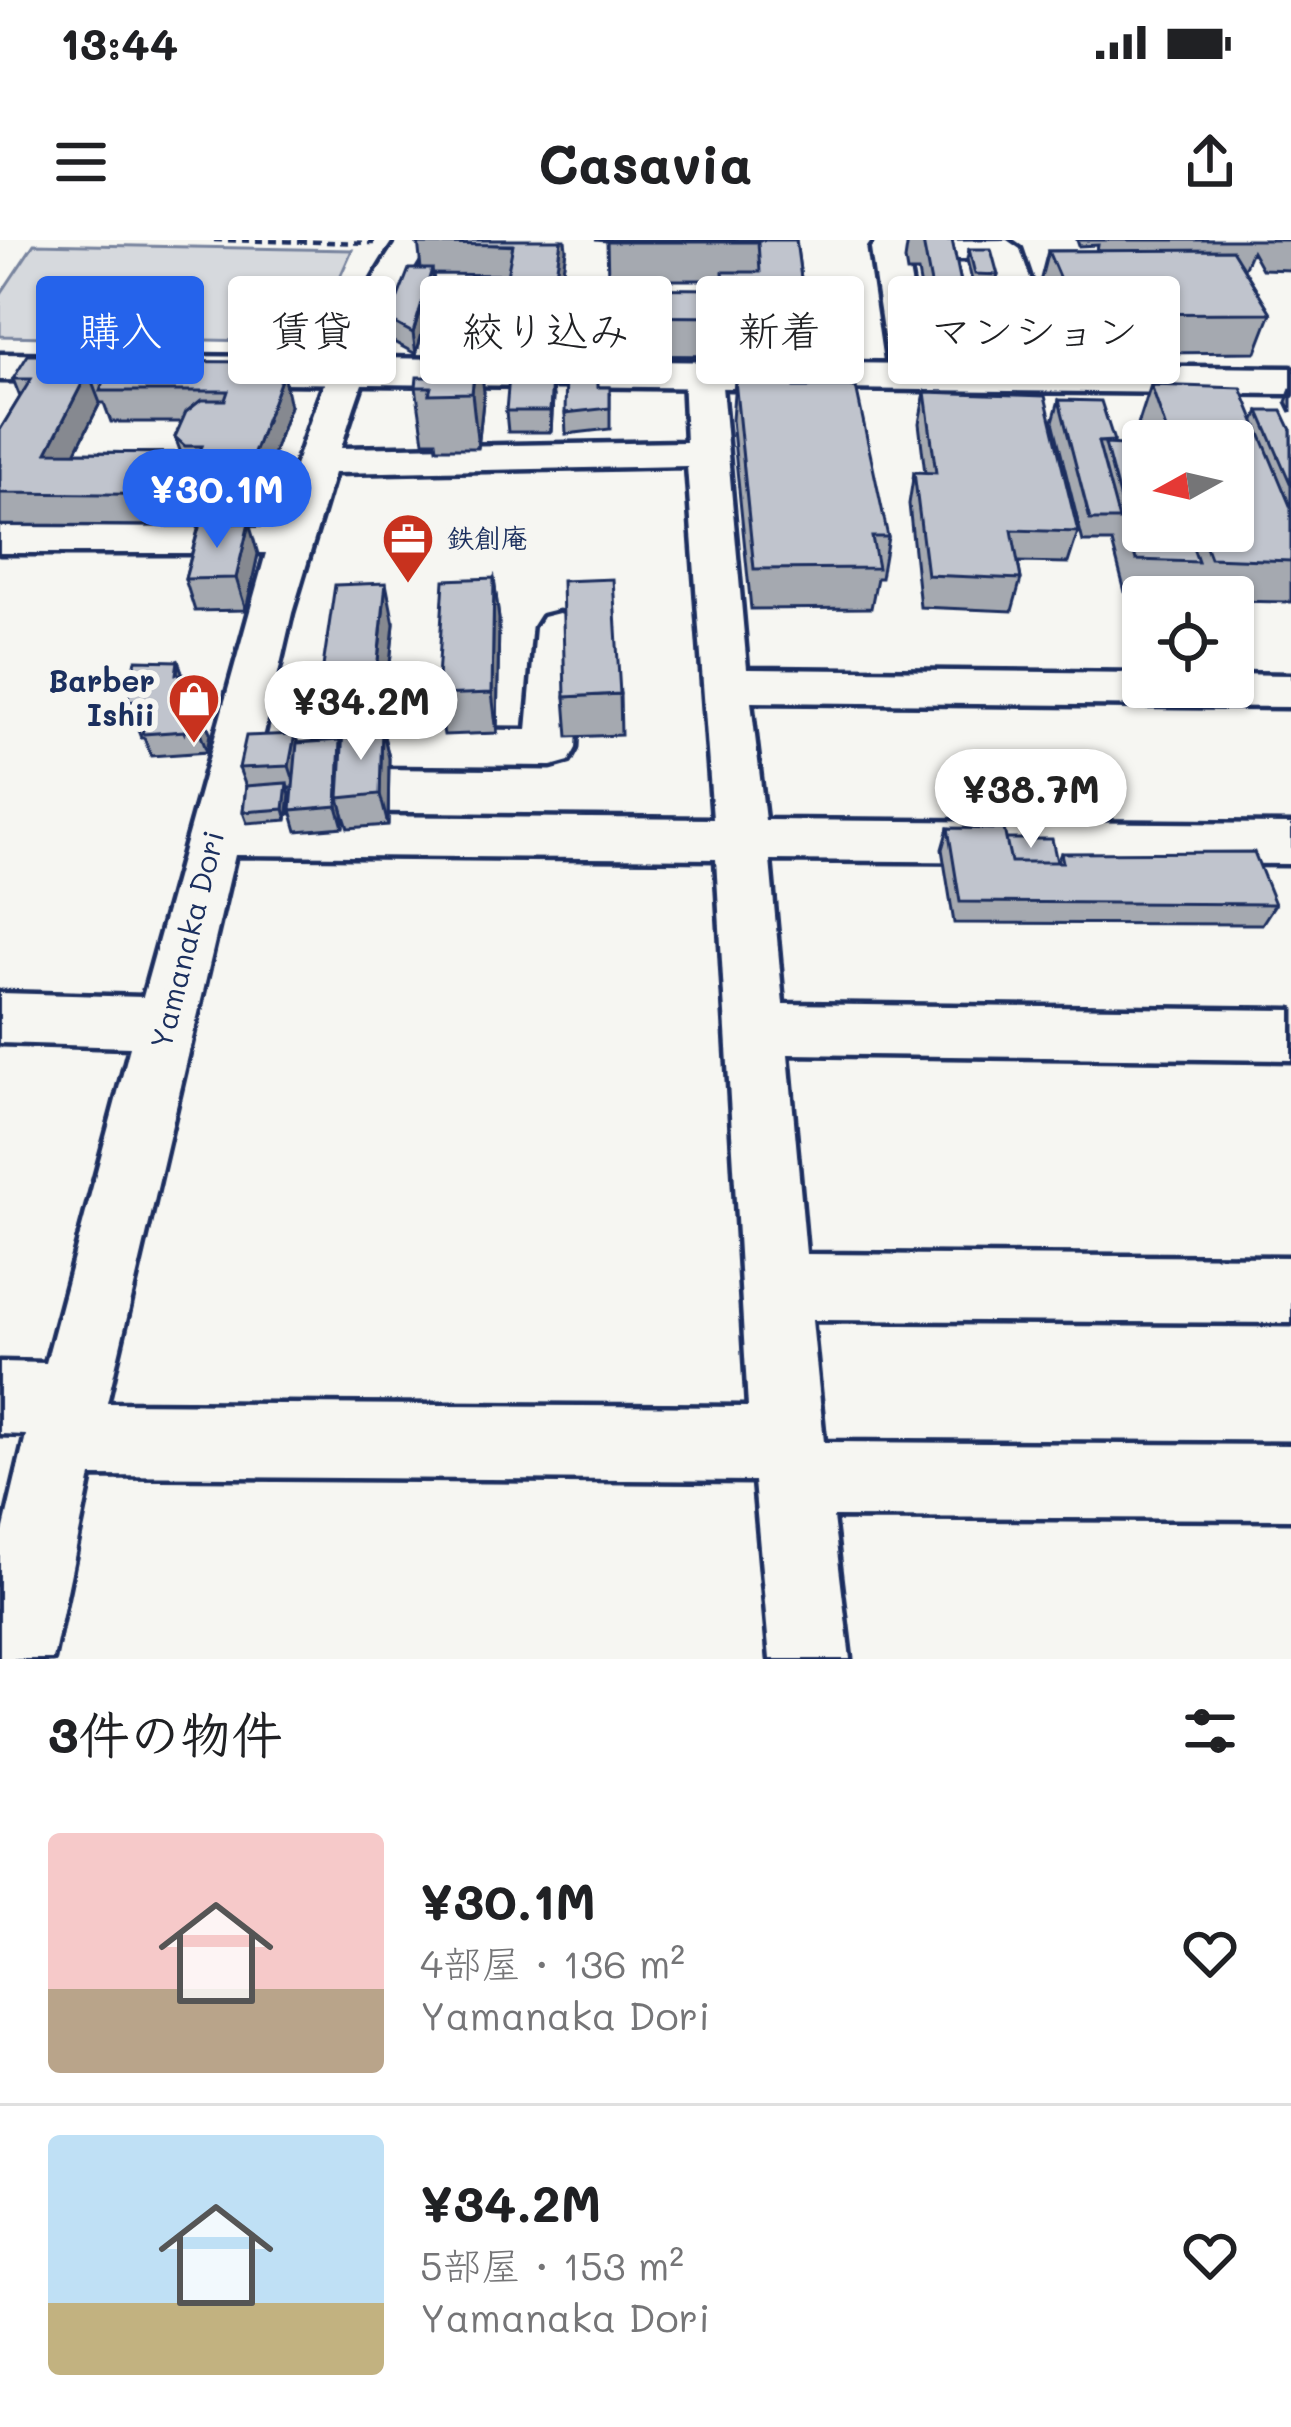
<!DOCTYPE html>
<html lang="ja">
<head>
<meta charset="utf-8">
<style>
	body { margin:0; font-family:Mali,"Klee One",sans-serif; background:#f6f6f6; color:#202124; height:100vh; display:flex; flex-direction:column; font-size:45px; white-space:nowrap }
	* { box-sizing:border-box; margin:0 }
	p { font-size:39px; color:#757577 }
	.icon { flex:none; width:66px; height:66px; fill:none; stroke:currentColor; stroke-width:2; stroke-linecap:round; stroke-linejoin:round }
	.map { position:relative; height:1419px; overflow:hidden }
	.sheet { display:flex; flex-direction:column; background:#fff; flex:1 }
	.sheet>* { flex:none }
	.top-card { position:absolute; left:36px; top:36px; width:1221px; height:108px; display:flex; gap:24px }
	.needle { width:78px; rotate:262deg }
	.controls { position:absolute; left:1122px; top:180px; display:grid; gap:24px }
	.controls a { display:grid; place-items:center; width:132px; height:132px; border-radius:12px; background:#fff; box-shadow:0 3px 9px #0004; font-size:60px }
	.price { position:absolute; translate:-50% -102px; padding:0 27px; border-radius:42px; background:#fff; color:#222; font-size:39px; line-height:78px; filter:drop-shadow(0 3px 6px #0008) }
	.price::after { content:''; position:absolute; left:50%; top:72px; width:36px; height:27px; margin-left:-18px; background:inherit; clip-path:polygon(0 0,100% 0,50% 100%) }
	.price.on { background:#2563eb; color:#fff }
	ul { padding:0; list-style:none }
	li { display:flex; align-items:center; gap:36px; height:300px; padding:0 48px }
	li+li { border-top:3px solid #e0e0e0 }
	li span { display:grid; place-items:center; flex:none; width:336px; height:240px; border-radius:12px; color:#555 }
	li>.icon { margin-inline-start:auto }
	span .icon { width:144px; height:144px; fill:#fffc; stroke-width:1 }
	li b { font-size:51px }
	h2 { display:flex; justify-content:space-between; align-items:center; height:144px; padding:0 48px; font-size:51px }
	.pill { padding:0 42px; border-radius:12px; background:#fff; box-shadow:0 3px 9px #0004; font-size:42px; line-height:108px }
	.pill.on { background:#2563eb; color:#fff }
	.status { display:flex; justify-content:space-between; align-items:center; height:84px; padding:0 60px; background:#fff; direction:ltr }
	.status svg { height:33px; fill:currentColor }
	header { display:flex; justify-content:space-between; align-items:center; height:156px; padding:0 48px; background:#fff; font-size:54px; font-weight:700 }
	.map>svg:first-child { display:block }
	.green { fill:#d6d9dd; stroke:#78849e; stroke-width:3 }
	.lines { fill:none; stroke-linecap:round; stroke-linejoin:round }
	.minor-casing { stroke:#1b2f5e; stroke-width:9 }
	.major-casing { stroke:#1b2f5e; stroke-width:9 }
	.path { stroke:#1b2f5e; stroke-width:4.5; stroke-dasharray:8 6; stroke-linecap:butt }
	.minor { fill:#f6f6f2; fill-rule:evenodd }
	.major { fill:#f6f6f2; fill-rule:evenodd }
	.wall { fill:#a5a9b0; stroke:#1b2f5e; stroke-width:3; fill-rule:evenodd }
	.shaded-wall { fill:#868990; stroke:#1b2f5e; stroke-width:3 }
	.building { fill:#c0c4cd; stroke:#1b2f5e; stroke-width:3; fill-rule:evenodd }
	.labels { text-anchor:middle; stroke-width:12; stroke-linejoin:round; paint-order:stroke }
	.far-poi-label { font-size:27px; font-weight:bold; fill:#1b2f5e; stroke:#f6f6f2; text-anchor:start }
	.poi-label { font-size:30px; font-weight:bold; fill:#1b2f5e; stroke:#f6f6f2; text-anchor:end }
	.street-label { font-size:30px; fill:#1b2f5e; stroke:#f6f6f2 }
</style>
</head>
<body>
<div class="status"><b>13:44</b><svg viewBox="0 0 49 12"><path d="M0 12V9h3v3zM5 12V6h3v6zM10 12V3h3v9zM15 12V0h3v12zM26 1h20v11H26zM47 4h2v5h-2z"/></svg></div>
<header><svg class="icon" aria-label="menu" viewBox="0 0 24 24"><path d="M4 6h16M4 12h16M4 18h16"/></svg>Casavia<svg class="icon" aria-label="share" viewBox="0 0 24 24"><path d="M12 15V3M7 8l5-5 5 5M5 13v7h14v-7"/></svg></header>
<div class="map">
<svg width="1291" height="1419" viewBox="0 0 1291 1419">
	<rect width="100%" height="100%" fill="#f6f6f2"/>
	<filter id="ink" filterUnits="userSpaceOnUse"><feTurbulence type="fractalNoise" baseFrequency=".00833" numOctaves="2"/><feDisplacementMap in="SourceGraphic" scale="24" xChannelSelector="R" yChannelSelector="G"/><feConvolveMatrix kernelMatrix="1 2 1 2 8 2 1 2 1" color-interpolation-filters="sRGB"/></filter>
	<g filter="url(#ink)">
		<path class="green" d="M34 4 352 10 311 102 0 96V55Z"/>
		<g class="lines">
			<g class="minor-casing">
				<path id="minor" d="M398 0H432C388 65 364 134 341 208L686 202 683 135 689 127H715L721 135 747 429 1143 433V447H1233V434L1291 435V467L751 462 765 580 1291 584V624L770 620 783 764 1291 770V820L788 814 806 1014 1291 1017V1083L812 1080 824 1202 1291 1205V1279L833 1277 850 1419H770L754 1241 91 1236 53 1419H0V1305L26 1195 0 1194V1122L46 1123 130 807 0 803V753L143 757 266 313H0V287L275 288C308 187 337 88 398 0ZM687 226 713 579 245 575 292 373 334 233ZM235 615 716 619 748 1167 107 1163Z
					M1007 0 1020 9 1064 139 1058 147H1032L1026 139 989 19H907L928 138 922 146H896L890 138 871 9 876 2Z
					M559 373 575 377 582 388 576 508 569 521 551 526 310 524 292 518 285 506 292 494 310 488 527 490 536 388 543 377Z"/>
			</g>
			<g class="major-casing">
				<path id="major" d="M0 114 1291 128V154L0 140Z"/>
			</g>
			<path class="path" d="M214 0 374 3"/>
			<use href="#minor" class="minor"/>
			<use href="#major" class="major"/>
		</g>
		<path class="wall" d="M418 0 566 9 550 119 499 118 497 87 507 35 433 34 435 50 416 114 392 101 389 80 421 29Z
			M595 0H796L806 77 802 116H758L756 94H734L732 116 584 115 582 76 722 49V40H608L607 1Z
			M908 0H952L969 81 963 112 920 111 917 95 923 65H924L918 32H907L905 20Z
			M1077 0H1291V30L1262 29 1252 11 1244 29 1271 73 1256 112 1065 114 1038 50 1048 11H1097L1098 5 1079 6Z
			M969 9 998 35 995 45H973L967 19Z
			M98 121 290 166 255 266H218L213 284 258 314 246 370 195 371 185 339 199 286 0 285V190L20 157 13 139ZM100 163H104L111 182H182L175 197 181 213 75 212Z
			M433 137 484 152 478 208H437L436 201H424L416 147Z
			M735 140 794 147 888 297 881 338H877L871 368 751 369 732 180Z
			M1151 145 1255 180 1259 171 1291 190V362L1233 361V357H1192L1188 345 1185 354 1125 352 1112 302H1083L1053 181 1059 160 1114 201 1113 205 1143 291H1233V201H1143L1138 185Z
			M598 147H610V189L566 194 565 173Z
			M1291 149V172L1286 162Z
			M925 152 1078 292 1068 323 1018 322 1021 339 1012 371 920 367 909 264 914 232 925 233 919 183Z
			M553 157 551 192H508L506 171Z
			M494 338 499 379 497 493 444 495 437 455Z
			M394 384 383 492 389 518 388 585 348 588 343 573V587L297 591 291 570 293 547H288L290 554 287 580 247 583 243 572 246 547 239 528 298 503 329 500 318 461Z
			M178 421 190 455 187 473 210 493 207 512 151 516 144 498H141L127 462Z
			M620 454 621 495 568 497 565 457Z
			M948 588 1006 599 1057 622 1061 613 1275 664 1262 684 954 683 942 609Z"/>
		<path class="shaded-wall" d="M561 0H565L566 9 550 119 548 88Z
			M432 29 435 50 416 114 413 93Z
			M478 99 484 152 478 208 472 153Z
			M88 132 100 163 60 243 47 212Z
			M283 134 290 166 255 266 246 235Z
			M552 136 553 157 551 192 550 171Z
			M208 235 218 266 212 287 202 255Z
			M249 283 258 314 246 370 236 338Z
			M494 338 499 379 497 493 492 453Z
			M386 343 394 384 383 492 389 518 388 585 380 554 382 496 374 459Z
			M178 421 190 455 184 492 175 474Z
			M202 472 210 493 207 512 199 490Z
			M295 494 302 515 296 547 289 526Z
			M340 500 346 521 339 558 343 573V587L337 566Z
			M287 543 290 554 287 580 284 569Z"/>
		<path class="building" d="M418 0H561L548 88 497 87 513 5 417 4Z
			M607 0H796L806 77H761L759 55H733L735 77 582 76 584 48 724 49 723 32H760L758 2H607Z
			M911 0H952L969 81 925 80 923 65H935L923 2H912Z
			M969 9H991L998 35 975 34Z
			M1232 10 1271 73 1075 74 1048 11Z
			M409 29H432L413 93 389 80Z
			M439 99H478L472 153 429 154 431 147H416L417 137H433Z
			M28 115H96L93 121 271 122 283 134 246 235H208L202 255 0 253V190L31 139H13ZM88 132H107L100 151H228L225 160H201L186 172 175 197 185 206H202L199 213 47 212Z
			M566 133H598V147H610V168L565 173Z
			M509 136H552L550 171H506Z
			M735 140H793L794 147H856L888 297H872L878 328 754 329Z
			M1151 145 1241 148 1291 268V321L1210 318 1200 291H1233V201H1170Z
			M925 152 1045 156 1078 292 1012 290 1021 339 927 335 914 232 936 233Z
			M1059 160 1101 161 1114 201 1098 202 1119 280H1090Z
			M1259 171H1282L1291 190V245Z
			M1105 204 1143 206V291H1187L1198 322 1136 320Z
			M249 283 236 338 185 339 200 284Z
			M494 338 492 453 437 455 444 340Z
			M613 339 620 454 565 457 562 341Z
			M386 343 374 459 318 461 335 345Z
			M136 420 178 421 176 434H182L175 474 202 472 199 490 142 494 146 476 132 477 135 461 127 462Z
			M382 487 380 554 339 558 343 490Z
			M295 494 289 526 239 528 246 496Z
			M340 500 337 566 291 570 297 503Z
			M287 543 284 569 243 572 246 546Z
			M948 588 1004 589 1011 622H1063L1061 613 1254 612 1275 664 960 662Z
			M1006 599H1052L1057 622H1011Z"/>
	</g>
	<defs>
		<g id="office-pin" transform="scale(2.7)"><path d="M0 17L-7.5 6A9.5 9.5 0 1 1 7.5 6Z" fill="#c8321e" stroke="#f6f6f2"/><path d="M-6-3h4V-5.5h4V-3h4V5H-6ZM-1-4.5V-3h2v-1.5ZM-6 0V1H6V0Z" fill="#fff"/></g>
		<g id="shop-pin" transform="scale(2.7)"><path d="M0 17L-7.5 6A9.5 9.5 0 1 1 7.5 6Z" fill="#c8321e" stroke="#f6f6f2"/><path d="M-5-2.5h2.3a2.7 3.5 0 0 1 5.4 0H5L5.5 6h-11ZM-1.5-2.5h3a1.5 2.3 0 0 0-3 0Z" fill="#fff"/></g>
	</defs>
	<g fill-rule="evenodd">
		<use href="#office-pin" x="408" y="299"/>
		<use href="#shop-pin" x="194" y="459"/>
	</g>
	<g class="labels">
		<g class="far-poi-label">
			<text x="447" y="308">鉄創庵</text>
		</g>
		<g class="poi-label">
			<text x="155" y="452">Barber<tspan x="155" dy="34">Ishii</tspan></text>
		</g>
		<g class="street-label">
			<text transform="translate(188 700) rotate(-76)" y="10">Yamanaka Dori</text>
		</g>
	</g>
</svg>
<div class="controls">
<a><svg class="needle" viewBox="-14 -14 28 28"><path d="M0-13l5 13h-10z" fill="#e53935"/><path d="M0 13l5-13h-10z" fill="#757577"/></svg></a>
<a><svg class="icon" aria-label="locate" viewBox="0 0 24 24"><circle cx="12" cy="12" r="6"/><path d="M12 2v4M12 18v4M2 12h4M18 12h4"/></svg></a>
</div>
<b class="price on" style="left:217px;top:311px">¥30.1M</b>
<b class="price" style="left:361px;top:523px">¥34.2M</b>
<b class="price" style="left:1031px;top:611px">¥38.7M</b>
<div class="top-card">
<a class="pill on">購入</a>
<a class="pill">賃貸</a>
<a class="pill">絞り込み</a>
<a class="pill">新着</a>
<a class="pill">マンション</a>
</div>
</div>
<section class="sheet">
<h2>3件の物件<svg class="icon" aria-label="filters" viewBox="0 0 24 24"><path d="M4 7h16M4 17h16"/><circle cx="9" cy="7" r="2"/><circle cx="15" cy="17" r="2"/></svg></h2>
<ul>
<li><span style="background:linear-gradient(#f6c9c9 65%,#b9a48a 0)"><svg class="icon" aria-label="home" viewBox="0 0 24 24"><path d="M3 11l9-7 9 7M6 9v11h12V9"/></svg></span><div><b>¥30.1M</b><p>4部屋 · 136 m²</p><p>Yamanaka Dori</p></div><svg class="icon" aria-label="heart" viewBox="0 0 24 24"><path d="M12 20l-8-8c-3-5 5-10 8-4 3-6 11-1 8 4z"/></svg></li>
<li><span style="background:linear-gradient(#bfe0f5 70%,#c2b280 0)"><svg class="icon" aria-label="home" viewBox="0 0 24 24"><path d="M3 11l9-7 9 7M6 9v11h12V9"/></svg></span><div><b>¥34.2M</b><p>5部屋 · 153 m²</p><p>Yamanaka Dori</p></div><svg class="icon" aria-label="heart" viewBox="0 0 24 24"><path d="M12 20l-8-8c-3-5 5-10 8-4 3-6 11-1 8 4z"/></svg></li>
</ul>
</section>
</body>
</html>
